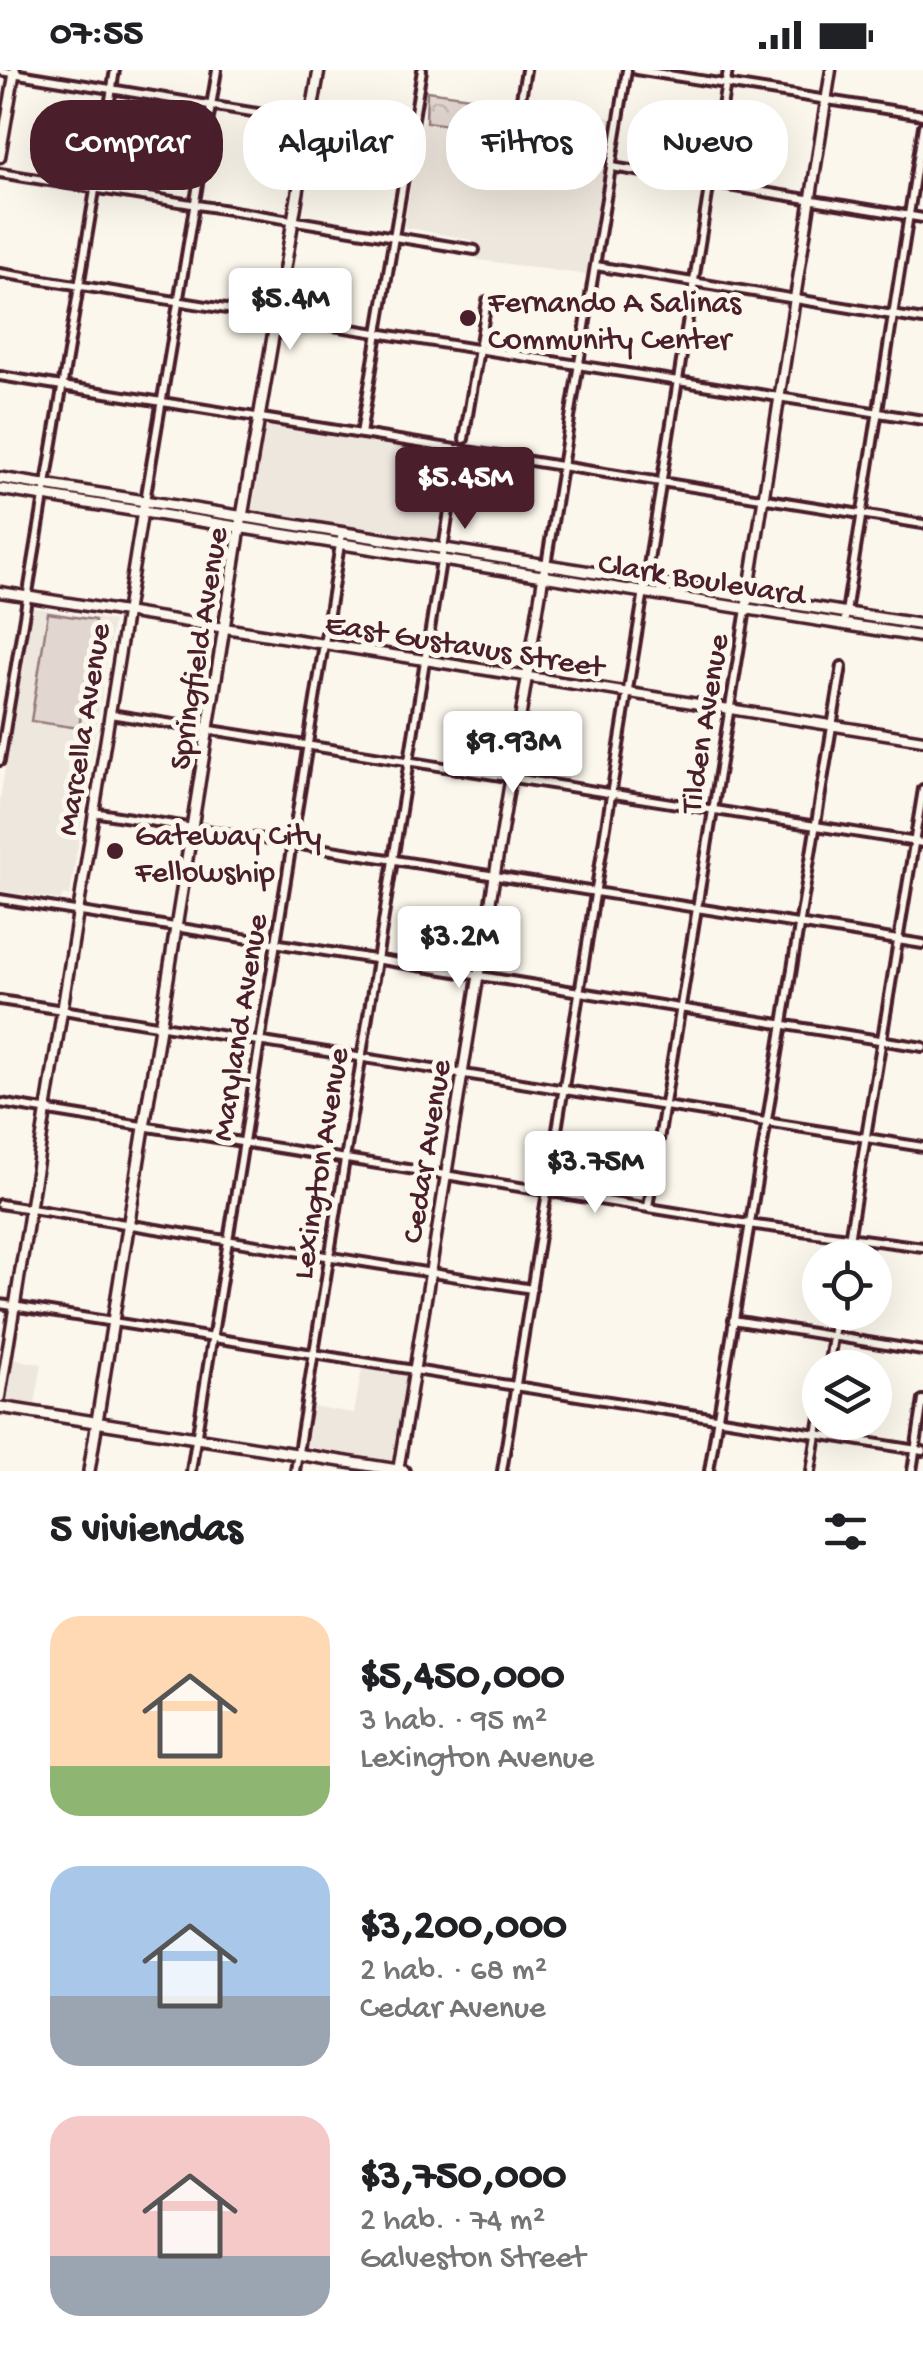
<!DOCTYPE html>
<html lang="es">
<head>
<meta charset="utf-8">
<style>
	body { margin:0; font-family:"Gochi Hand",sans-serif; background:#f2f2f2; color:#202124; height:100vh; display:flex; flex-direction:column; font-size:38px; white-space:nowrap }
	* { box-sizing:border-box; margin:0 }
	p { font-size:32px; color:#757577 }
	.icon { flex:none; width:55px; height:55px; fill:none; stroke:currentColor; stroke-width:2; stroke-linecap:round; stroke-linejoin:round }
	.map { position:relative; height:1401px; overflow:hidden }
	.panel { display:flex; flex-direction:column; background:#fff; flex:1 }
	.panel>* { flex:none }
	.top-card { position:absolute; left:30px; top:30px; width:865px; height:90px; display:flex; gap:20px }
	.controls { position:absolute; left:802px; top:1170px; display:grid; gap:20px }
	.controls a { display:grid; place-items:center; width:90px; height:90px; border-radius:50%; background:#fff; box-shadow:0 10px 40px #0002; font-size:50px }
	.price { position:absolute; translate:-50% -85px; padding:0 22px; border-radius:10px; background:#fff; color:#222; font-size:32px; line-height:65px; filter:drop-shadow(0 2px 5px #0008) }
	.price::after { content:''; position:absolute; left:50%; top:60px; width:30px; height:22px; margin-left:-15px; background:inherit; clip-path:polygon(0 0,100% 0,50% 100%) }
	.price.active { background:#4a1f2b; color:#fff }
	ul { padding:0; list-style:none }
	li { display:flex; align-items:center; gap:30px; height:250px; padding:0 50px }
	li span { display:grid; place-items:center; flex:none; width:280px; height:200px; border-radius:30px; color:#555 }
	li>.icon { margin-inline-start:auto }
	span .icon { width:120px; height:120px; fill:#fffc; stroke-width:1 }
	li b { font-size:42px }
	h2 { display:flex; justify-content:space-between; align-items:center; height:120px; padding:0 50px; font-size:42px }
	.chip { padding:0 35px; border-radius:40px; background:#fff; box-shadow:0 10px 40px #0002; font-size:35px; line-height:90px }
	.chip.active { background:#4a1f2b; color:#fff }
	.status { display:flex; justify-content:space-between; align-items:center; height:70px; padding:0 50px; background:#fff; direction:ltr }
	.status svg { height:28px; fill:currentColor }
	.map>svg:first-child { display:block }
	.built { fill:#eee7de }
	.park { fill:url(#park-crowns); stroke:#967b7e; stroke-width:2.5 }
	.pitch { fill:#e2d7d0; stroke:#967b7e; stroke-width:2.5 }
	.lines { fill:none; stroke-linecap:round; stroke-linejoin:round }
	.minor-casing { stroke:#4a1f2b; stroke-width:14 }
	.tertiary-casing { stroke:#4a1f2b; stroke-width:15 }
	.secondary-casing { stroke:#4a1f2b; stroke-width:16 }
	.minor { stroke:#fbf7ec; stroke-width:6 }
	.tertiary { stroke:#fbf7ec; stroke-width:8 }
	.secondary { stroke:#fbf7ec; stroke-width:9 }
	.poi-dot { fill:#4a1f2b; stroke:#fbf7ec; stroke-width:4 }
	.labels { text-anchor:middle; stroke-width:10; stroke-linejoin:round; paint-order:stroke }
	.poi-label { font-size:32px; fill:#4a1f2b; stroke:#fbf7ec; text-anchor:start }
	.street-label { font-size:32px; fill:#4a1f2b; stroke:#fbf7ec }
</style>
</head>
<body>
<div class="status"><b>07:55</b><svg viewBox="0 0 49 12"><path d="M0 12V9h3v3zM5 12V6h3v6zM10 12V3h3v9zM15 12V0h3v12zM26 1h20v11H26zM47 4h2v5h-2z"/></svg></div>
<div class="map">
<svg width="923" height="1401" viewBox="0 0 923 1401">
	<defs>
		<pattern id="park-crowns" width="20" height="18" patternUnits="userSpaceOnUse" patternTransform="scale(2.5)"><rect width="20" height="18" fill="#e2d7d0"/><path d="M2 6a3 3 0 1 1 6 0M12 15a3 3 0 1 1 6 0" fill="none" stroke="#c3b8b3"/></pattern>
	</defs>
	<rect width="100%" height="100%" fill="#fbf7ec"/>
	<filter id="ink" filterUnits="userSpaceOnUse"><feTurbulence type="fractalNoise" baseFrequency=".01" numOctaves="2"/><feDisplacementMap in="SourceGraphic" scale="20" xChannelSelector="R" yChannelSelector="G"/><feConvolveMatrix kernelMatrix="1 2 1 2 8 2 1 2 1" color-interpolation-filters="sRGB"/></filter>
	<g filter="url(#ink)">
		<path class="built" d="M505 32 613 48 588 205 479 190 469 185 471 170 404 157 422 51 492 61 495 46 502 47Z
			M266 355 452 386 438 472 252 442Z
			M31 537 113 551 70 825H63L61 830 0 821V729Z
			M13 1289 42 1294 35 1334 8 1330Z
			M362 1298 404 1305 406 1309 394 1388 389 1392 306 1376 310 1336 354 1343Z"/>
		<path class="park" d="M427 21 505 32 502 48 495 47 492 61 426 52Z"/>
		<path class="pitch" d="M48 543 95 550 79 658 31 651Z"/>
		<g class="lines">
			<g class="minor-casing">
				<path id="minor" d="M636 0 923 45
					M0 1 411 68
					M521 28 526 0
					M612 97 923 148
					M0 103 475 180
					M596 196 923 250
					M0 203 923 350
					M0 306 923 454
					M361 364 422 0
					M464 369 487 231
					M145 431 217 0
					M546 495 627 0
					M844 555 923 56
					M110 644 923 773
					M0 691 115 0
					M93 742 923 874
					M0 829 923 977
					M0 930 923 1077
					M0 1033 748 1154 923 1177
					M0 1134 532 1219
					M648 1137 746 539
					M846 1188 923 719
					M0 1234 923 1381
					M733 1250 923 1281
					M828 1298 837 1242
					M191 1401 342 462
					M295 1401 459 379
					M502 1401 728 0
					M709 1401 842 596
					M811 1401 820 1347
					M912 1401 923 1330"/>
			</g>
			<g class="tertiary-casing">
				<path id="tertiary" d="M0 87 15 0
					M0 522 923 670
					M746 539 831 0
					M0 1327 143 438
					M398 1401 544 502"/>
			</g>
			<g class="secondary-casing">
				<path id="secondary" d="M0 408 923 555
					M0 419 923 567
					M0 1337 404 1401
					M89 1401 240 458 319 0"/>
			</g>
			<use href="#minor" class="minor"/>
			<use href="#tertiary" class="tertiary"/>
			<use href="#secondary" class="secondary"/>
		</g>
	</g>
	<g class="poi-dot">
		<circle cx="468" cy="248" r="10"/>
		<circle cx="115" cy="781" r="10"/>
	</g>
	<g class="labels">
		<g class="poi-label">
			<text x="488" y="241">Fernando A Salinas<tspan x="488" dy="37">Community Center</tspan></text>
			<text x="135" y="774">Gateway City<tspan x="135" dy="37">Fellowship</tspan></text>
		</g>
		<g class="street-label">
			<text transform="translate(702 507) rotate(9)" y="11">Clark Boulevard</text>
			<text transform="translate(465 573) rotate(9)" y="11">East Gustavus Street</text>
			<text transform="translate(196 578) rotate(-81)" y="11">Springfield Avenue</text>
			<text transform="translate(702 653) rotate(-81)" y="11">Tilden Avenue</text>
			<text transform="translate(81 659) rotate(-81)" y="11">Marcella Avenue</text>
			<text transform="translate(237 957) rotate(-81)" y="11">Maryland Avenue</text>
			<text transform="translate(424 1081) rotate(-81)" y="11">Cedar Avenue</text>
			<text transform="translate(318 1093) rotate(-81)" y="11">Lexington Avenue</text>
		</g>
	</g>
</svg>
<div class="controls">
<a><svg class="icon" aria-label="locate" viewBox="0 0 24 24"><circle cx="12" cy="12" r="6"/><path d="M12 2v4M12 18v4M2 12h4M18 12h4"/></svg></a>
<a><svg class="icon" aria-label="layers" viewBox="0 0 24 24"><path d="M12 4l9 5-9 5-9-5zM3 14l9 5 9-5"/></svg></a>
</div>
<b class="price" style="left:290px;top:283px">$5.4M</b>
<b class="price active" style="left:465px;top:462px">$5.45M</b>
<b class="price" style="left:513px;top:726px">$9.93M</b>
<b class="price" style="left:459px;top:921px">$3.2M</b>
<b class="price" style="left:595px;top:1146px">$3.75M</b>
<div class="top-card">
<a class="chip active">Comprar</a>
<a class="chip">Alquilar</a>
<a class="chip">Filtros</a>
<a class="chip">Nuevo</a>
</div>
</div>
<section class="panel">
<h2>5 viviendas<svg class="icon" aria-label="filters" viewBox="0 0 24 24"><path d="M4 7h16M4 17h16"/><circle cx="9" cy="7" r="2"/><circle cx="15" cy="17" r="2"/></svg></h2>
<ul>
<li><span style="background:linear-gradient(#ffd9b3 75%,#8fb573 0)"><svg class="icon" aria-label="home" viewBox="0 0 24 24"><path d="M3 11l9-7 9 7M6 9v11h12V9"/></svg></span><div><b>$5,450,000</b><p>3 hab. · 95 m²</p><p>Lexington Avenue</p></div></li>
<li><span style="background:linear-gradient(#a9c7e8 65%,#9aa5b1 0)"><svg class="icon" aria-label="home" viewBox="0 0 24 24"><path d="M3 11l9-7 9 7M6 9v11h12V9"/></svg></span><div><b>$3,200,000</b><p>2 hab. · 68 m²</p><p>Cedar Avenue</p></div></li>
<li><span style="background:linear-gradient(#f6c9c9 70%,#9aa5b1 0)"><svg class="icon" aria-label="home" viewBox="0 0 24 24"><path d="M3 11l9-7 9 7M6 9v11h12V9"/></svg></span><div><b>$3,750,000</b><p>2 hab. · 74 m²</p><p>Galveston Street</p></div></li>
</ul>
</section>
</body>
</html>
